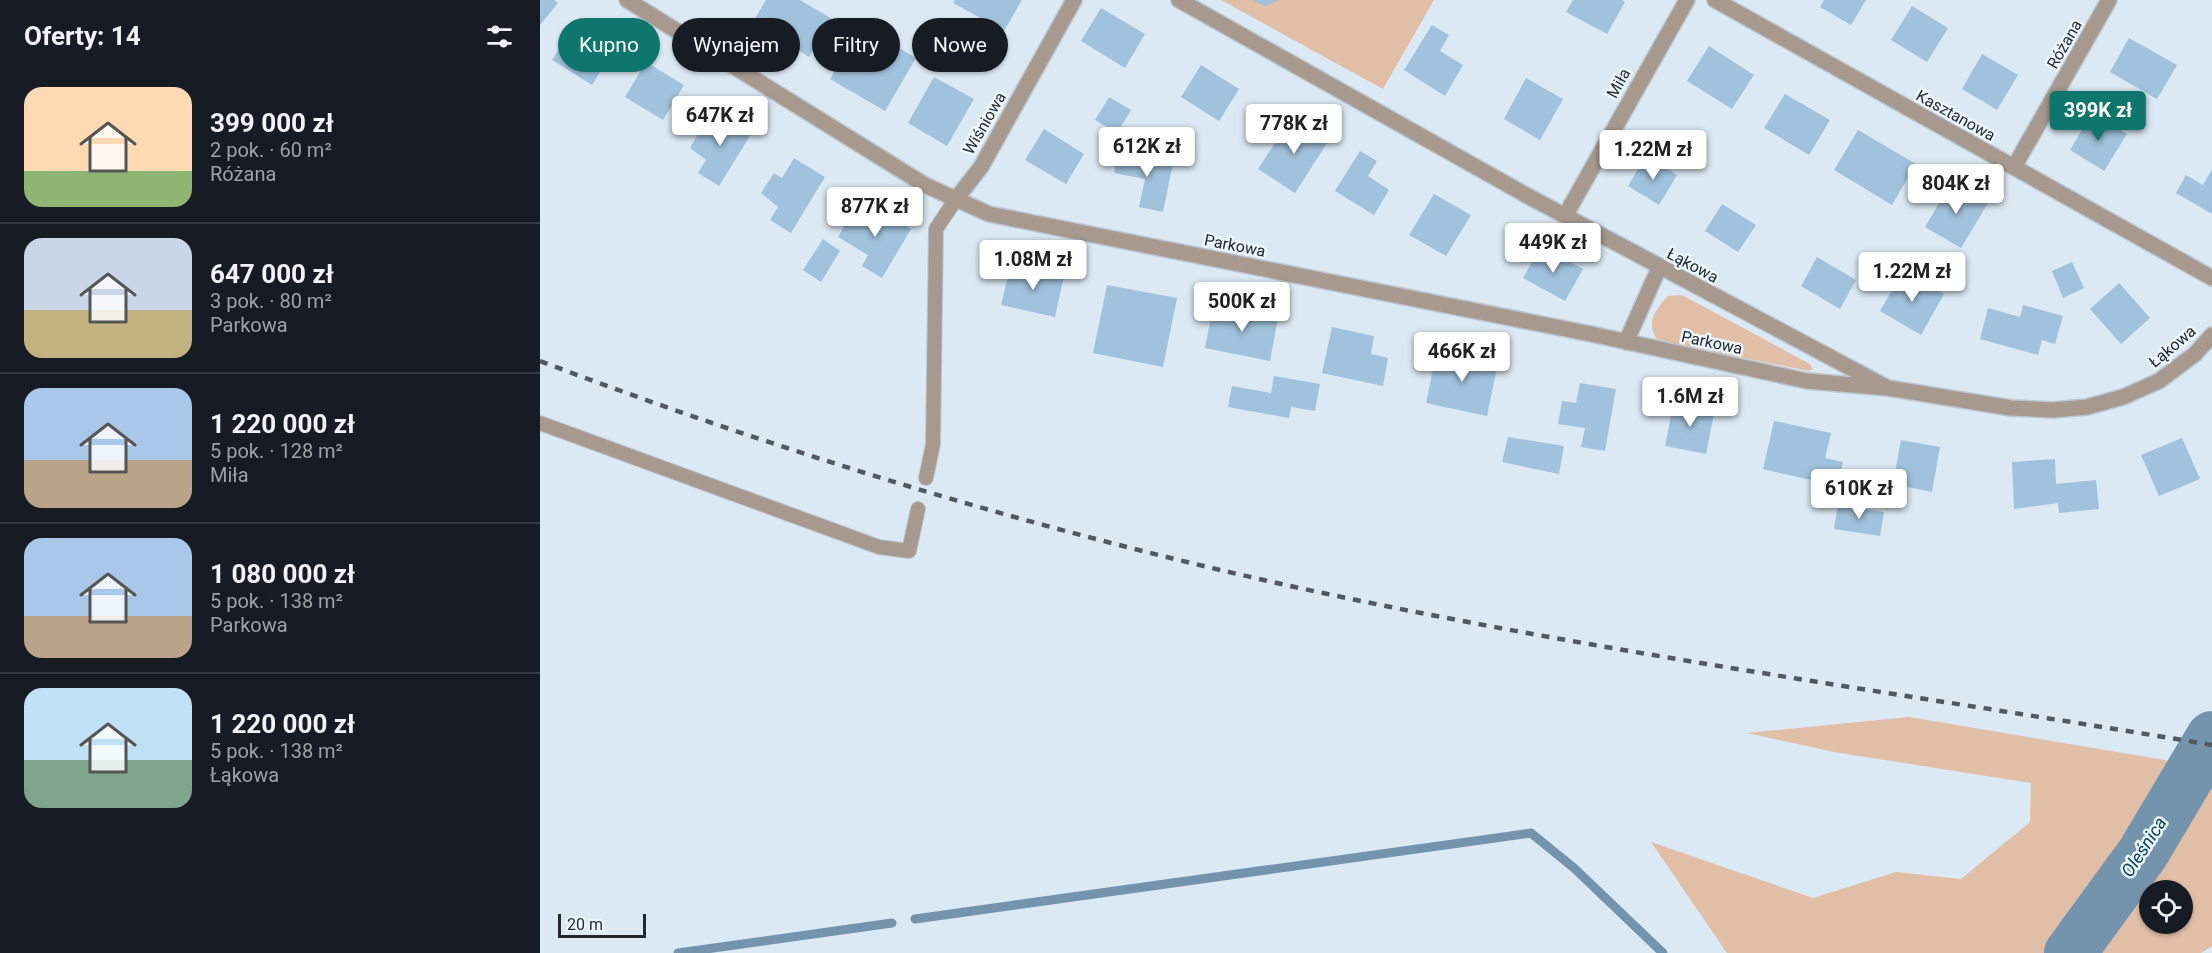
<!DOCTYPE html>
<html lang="pl">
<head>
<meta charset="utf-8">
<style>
	body { margin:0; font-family:Roboto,sans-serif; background:#242831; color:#f1f3f6; height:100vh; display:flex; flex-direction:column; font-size:22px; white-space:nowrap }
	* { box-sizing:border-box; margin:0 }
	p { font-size:20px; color:#9ea1a6 }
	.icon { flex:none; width:33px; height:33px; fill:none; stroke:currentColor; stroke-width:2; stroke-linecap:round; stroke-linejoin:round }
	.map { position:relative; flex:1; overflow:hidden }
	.details { display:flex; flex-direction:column; background:#171b24; width:540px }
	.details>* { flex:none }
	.banner { position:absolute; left:18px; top:18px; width:570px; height:54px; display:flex; gap:12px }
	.controls { position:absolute; left:1599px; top:880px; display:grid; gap:12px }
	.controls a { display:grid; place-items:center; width:54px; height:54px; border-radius:50%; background:#171b24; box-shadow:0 2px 4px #0004; font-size:30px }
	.scale { position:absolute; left:18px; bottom:15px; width:88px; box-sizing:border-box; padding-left:6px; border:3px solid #24292d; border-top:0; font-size:16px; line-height:21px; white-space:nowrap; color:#24292d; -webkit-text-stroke:4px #ebf6ff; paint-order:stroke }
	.price { position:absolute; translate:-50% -51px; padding:0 14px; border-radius:6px; background:#fff; color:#222; font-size:20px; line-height:39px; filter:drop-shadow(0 2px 3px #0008) }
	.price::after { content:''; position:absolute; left:50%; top:36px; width:18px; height:14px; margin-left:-9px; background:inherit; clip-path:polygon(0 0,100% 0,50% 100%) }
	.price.current { background:#0f766e; color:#fff }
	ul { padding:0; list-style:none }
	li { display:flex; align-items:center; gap:18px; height:150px; padding:0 24px }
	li+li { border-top:2px solid #363941 }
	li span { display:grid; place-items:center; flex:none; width:168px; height:120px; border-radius:18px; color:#555 }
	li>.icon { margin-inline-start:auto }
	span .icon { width:72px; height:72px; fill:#fffc; stroke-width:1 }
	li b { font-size:26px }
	h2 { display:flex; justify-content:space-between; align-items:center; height:72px; padding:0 24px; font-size:26px }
	.chip { padding:0 21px; border-radius:27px; background:#171b24; box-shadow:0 2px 4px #0004; font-size:21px; line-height:54px }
	.chip.current { background:#0f766e; color:#fff }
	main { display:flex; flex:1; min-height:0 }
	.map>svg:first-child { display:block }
	.green { fill:#e1bfa6; fill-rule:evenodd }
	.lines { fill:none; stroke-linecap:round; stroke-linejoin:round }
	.stream { stroke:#7494ad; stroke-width:9 }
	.river { stroke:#7494ad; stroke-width:52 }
	.building { fill:#a1c2dc }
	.lane-casing { stroke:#bac6d0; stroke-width:16 }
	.street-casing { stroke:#bac6d0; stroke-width:18 }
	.lane { stroke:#a7998e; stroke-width:14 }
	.street { stroke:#a7998e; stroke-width:15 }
	.rail { stroke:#51585e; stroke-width:4.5; stroke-dasharray:8 8; stroke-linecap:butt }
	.labels { text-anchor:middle; stroke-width:5; stroke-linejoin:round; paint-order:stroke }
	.street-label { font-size:16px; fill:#24292d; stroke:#ebf6ff }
	.water-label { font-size:18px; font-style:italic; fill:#003d5e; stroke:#ebf6ff }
</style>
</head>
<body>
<main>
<section class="details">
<h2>Oferty: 14<svg class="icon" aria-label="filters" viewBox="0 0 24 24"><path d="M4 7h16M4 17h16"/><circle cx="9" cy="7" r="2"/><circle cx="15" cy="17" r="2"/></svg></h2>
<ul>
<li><span style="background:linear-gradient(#ffd9b3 70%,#8fb573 0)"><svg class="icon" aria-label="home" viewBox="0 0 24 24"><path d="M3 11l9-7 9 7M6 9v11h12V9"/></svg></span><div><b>399 000 zł</b><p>2 pok. · 60 m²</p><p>Różana</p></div></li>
<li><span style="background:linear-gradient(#c9d6e8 60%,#c2b280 0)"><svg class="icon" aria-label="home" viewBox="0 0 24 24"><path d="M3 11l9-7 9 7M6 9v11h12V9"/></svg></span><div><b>647 000 zł</b><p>3 pok. · 80 m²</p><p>Parkowa</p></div></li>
<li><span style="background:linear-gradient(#a9c7e8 60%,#b9a48a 0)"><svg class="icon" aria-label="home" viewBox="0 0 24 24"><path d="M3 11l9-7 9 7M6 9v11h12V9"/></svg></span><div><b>1 220 000 zł</b><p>5 pok. · 128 m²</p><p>Miła</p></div></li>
<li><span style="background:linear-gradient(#a9c7e8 65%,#b9a48a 0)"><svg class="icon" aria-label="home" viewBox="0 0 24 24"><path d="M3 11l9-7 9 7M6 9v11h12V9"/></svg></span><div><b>1 080 000 zł</b><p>5 pok. · 138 m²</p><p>Parkowa</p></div></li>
<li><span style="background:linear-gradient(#bfe0f5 60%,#7fa58c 0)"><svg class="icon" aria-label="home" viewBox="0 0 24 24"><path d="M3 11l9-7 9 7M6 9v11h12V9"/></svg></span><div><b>1 220 000 zł</b><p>5 pok. · 138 m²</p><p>Łąkowa</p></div></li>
</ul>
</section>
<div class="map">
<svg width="1672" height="953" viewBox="0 0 1672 953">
	<rect width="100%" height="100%" fill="#dbe9f4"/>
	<path class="green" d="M681 0H894L843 89Z
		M1142 295 1270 364 1273 369 1269 371 1118 341C1105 323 1115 310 1128 296Z
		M1369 717 1672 768V946L1661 953H1187L1111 842 1273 898 1356 872 1421 879 1490 822 1491 783 1294 752 1207 733ZM1610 891H1642V924H1610Z"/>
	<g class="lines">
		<path class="stream" d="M375 919 991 833 1034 868 1123 953
			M138 953 352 923"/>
		<path class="river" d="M1530 953 1603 853 1672 737"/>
	</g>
	<path class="building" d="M0 0H14L18 3 0 25Z
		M226 0H260L292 19 269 57 213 22Z
		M415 0H482L464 31 413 3Z
		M712 0H739L725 6Z
		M1033 0H1082L1085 2 1067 34 1026 12Z
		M1284 0H1326L1311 25 1280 7Z
		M1372 6 1408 28 1387 62 1351 40Z
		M561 8 605 34 585 68 541 41Z
		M34 25 74 50 52 85 12 60Z
		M892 25 909 35 900 51 923 65 905 96 864 70Z
		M322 26 376 58 345 111 290 79Z
		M1589 38 1637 65 1617 99 1570 72Z
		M1169 46 1214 75 1192 109 1147 81Z
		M1442 54 1478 75 1457 110 1422 89Z
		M106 62 144 85 123 120 85 97Z
		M661 65 699 89 679 121 641 97Z
		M394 77 434 99 407 146 368 123Z
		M986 78 1023 99 1000 140 964 119Z
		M1245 94 1290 120 1269 155 1224 128Z
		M569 97 591 110 577 133 555 120Z
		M182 112 213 131 179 186 158 173 166 160 150 148 162 127 170 132Z
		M1552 113 1587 134 1564 171 1530 150Z
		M752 117 789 140 755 193 718 169Z
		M504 129 544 154 526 184 485 160Z
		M1318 130 1376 164 1352 205 1294 170Z
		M820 151 837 161 828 176 849 190 834 215 795 191Z
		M578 152 633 163 623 212 599 207 605 179 574 173Z
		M1106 156 1137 175 1119 205 1088 186Z
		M254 158 285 177 251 233 230 220 238 207 221 193 234 173 242 178Z
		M1672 169V214L1636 193 1646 175 1663 185Z
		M1412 181 1448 203 1421 248 1385 227Z
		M894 194 931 215 906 256 869 235Z
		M317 204 336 216 340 210 371 229 342 278 322 266 328 255 298 237Z
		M1182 204 1216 225 1198 252 1165 231Z
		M283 239 300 251 281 282 263 270Z
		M1001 246 1043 269 1025 301 983 278Z
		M1277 257 1316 280 1300 309 1261 286Z
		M1532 262 1544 288 1523 298 1512 271Z
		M471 264 524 276 515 317 461 305Z
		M1363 271 1404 294 1381 335 1340 311Z
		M1579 283 1610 318 1581 344 1550 309Z
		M567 285 637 298 623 367 553 353Z
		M1483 305 1523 316 1515 344 1502 340 1498 355 1440 339 1448 308 1480 317Z
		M673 306 738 318 730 361 665 348Z
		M792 327 834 336 831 354 848 358 843 386 782 373Z
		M897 350 958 363 947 416 886 403Z
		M734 376 780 384 775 411 751 407 749 418 688 407 692 386 731 393Z
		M1040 383 1076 389 1065 451 1041 447 1045 428 1018 424 1022 401 1036 403Z
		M1134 401 1175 409 1166 454 1125 446Z
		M1234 421 1291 433 1285 458 1303 462 1293 504 1276 500 1280 482 1223 469Z
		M968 437 1024 446 1019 474 962 462Z
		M1642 438 1660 479 1619 496 1601 455Z
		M1361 440 1400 447 1392 492 1353 484Z
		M1515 459 1516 484 1556 480 1559 509 1519 513 1518 503 1474 509 1472 462Z
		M1298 505 1344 512 1340 536 1294 529Z"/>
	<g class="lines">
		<g class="lane-casing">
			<path id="lane" d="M0 423 339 547 369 551 378 509
				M386 478 393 444 396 229 416 199"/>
		</g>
		<g class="street-casing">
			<path id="street" d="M87 0 385 185 449 214 1051 334 1267 381 1348 388
				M639 0 986 195 1348 388 1471 408 1513 410 1547 407 1583 397 1619 381 1655 354 1672 335
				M1175 0 1672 278
				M1474 167 1569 0
				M416 199 441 167 534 0
				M1025 216 1147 0
				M1086 342 1119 268"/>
		</g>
		<use href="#lane" class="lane"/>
		<use href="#street" class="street"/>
		<path class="rail" d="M0 361C254 457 513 535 778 592 1074 655 1374 695 1672 745"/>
	</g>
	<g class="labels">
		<g class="street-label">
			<text transform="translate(1524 44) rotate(-60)" y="6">Różana</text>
			<text transform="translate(1078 83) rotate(-61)" y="6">Miła</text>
			<text transform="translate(1416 115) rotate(29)" y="6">Kasztanowa</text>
			<text transform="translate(444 123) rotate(-60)" y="6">Wiśniowa</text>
			<text transform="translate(695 245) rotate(11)" y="6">Parkowa</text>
			<text transform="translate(1153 265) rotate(28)" y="6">Łąkowa</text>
			<text transform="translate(1172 342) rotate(12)" y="6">Parkowa</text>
			<text transform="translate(1632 346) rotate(-40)" y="6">Łąkowa</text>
		</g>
		<g class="water-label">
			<text transform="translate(1604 847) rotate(-57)" y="6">Oleśnica</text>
		</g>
	</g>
</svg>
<div class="controls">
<a><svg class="icon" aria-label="locate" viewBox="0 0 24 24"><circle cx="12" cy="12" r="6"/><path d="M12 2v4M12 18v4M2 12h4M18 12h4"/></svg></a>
</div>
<div class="scale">20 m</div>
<b class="price current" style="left:1558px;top:142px">399K zł</b>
<b class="price" style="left:180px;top:147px">647K zł</b>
<b class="price" style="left:754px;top:155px">778K zł</b>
<b class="price" style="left:607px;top:178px">612K zł</b>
<b class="price" style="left:1113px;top:181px">1.22M zł</b>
<b class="price" style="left:1416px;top:215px">804K zł</b>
<b class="price" style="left:335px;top:238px">877K zł</b>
<b class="price" style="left:1013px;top:274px">449K zł</b>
<b class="price" style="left:493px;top:291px">1.08M zł</b>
<b class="price" style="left:1372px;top:303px">1.22M zł</b>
<b class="price" style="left:702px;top:333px">500K zł</b>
<b class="price" style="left:922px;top:383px">466K zł</b>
<b class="price" style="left:1150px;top:428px">1.6M zł</b>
<b class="price" style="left:1319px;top:520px">610K zł</b>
<div class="banner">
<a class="chip current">Kupno</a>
<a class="chip">Wynajem</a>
<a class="chip">Filtry</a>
<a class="chip">Nowe</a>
</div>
</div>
</main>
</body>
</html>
